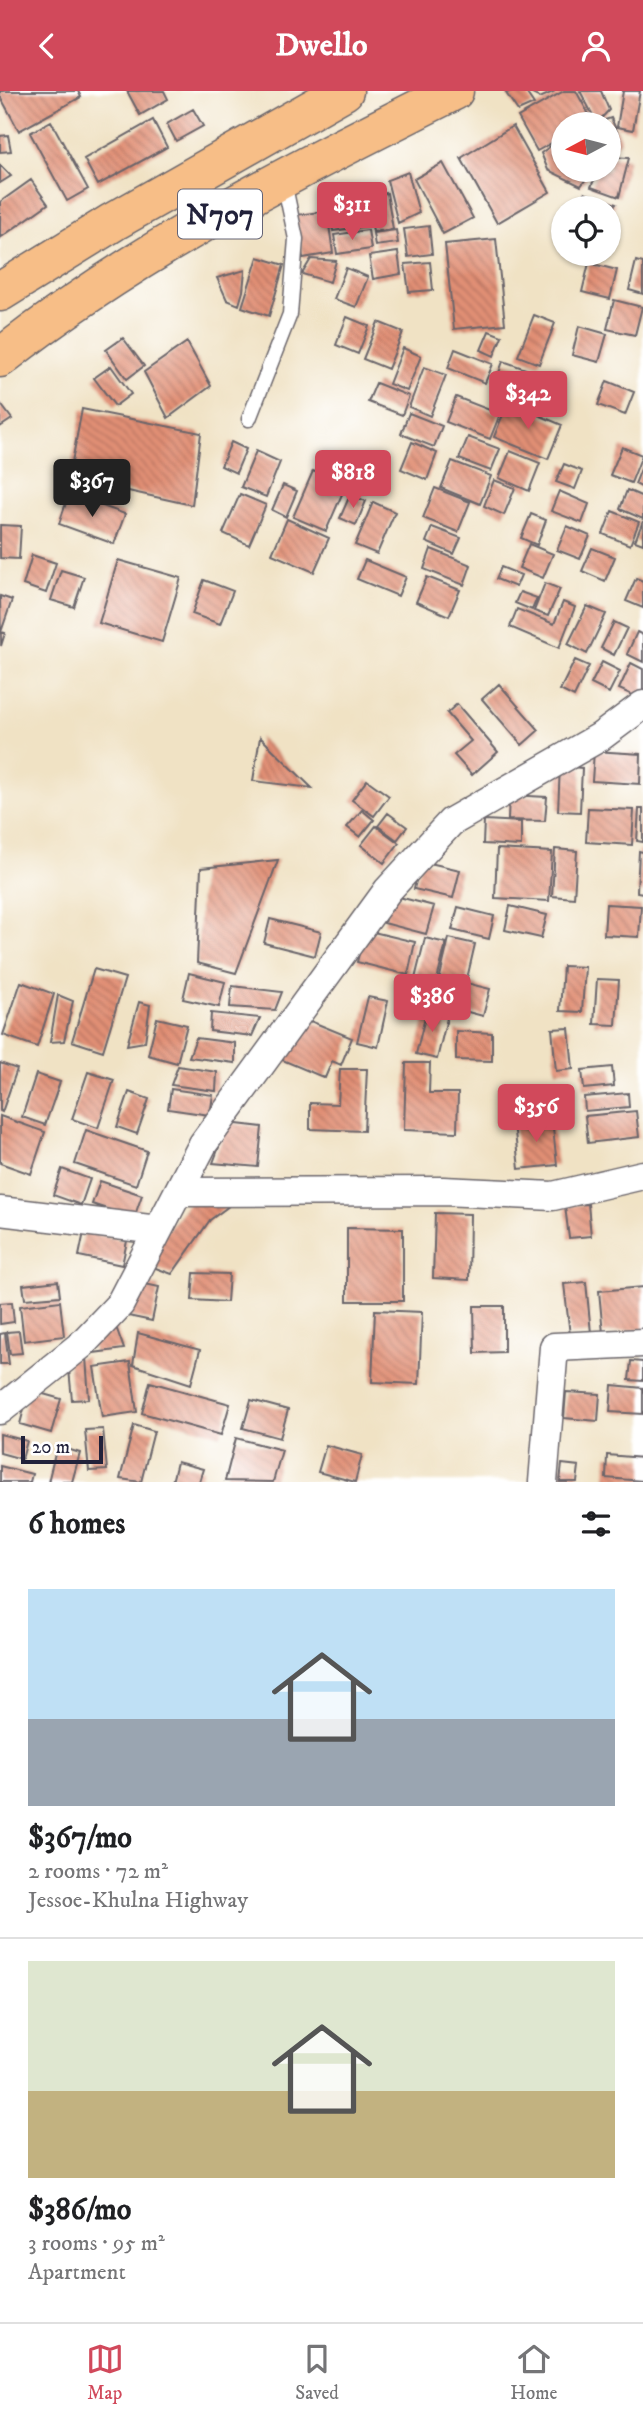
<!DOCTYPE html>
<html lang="en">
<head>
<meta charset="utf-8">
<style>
	body { margin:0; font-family:"IM FELL DW Pica",serif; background:#f6f6f6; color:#202124; height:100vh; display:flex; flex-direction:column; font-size:26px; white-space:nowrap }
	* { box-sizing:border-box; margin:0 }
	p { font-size:23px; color:#757577 }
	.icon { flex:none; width:38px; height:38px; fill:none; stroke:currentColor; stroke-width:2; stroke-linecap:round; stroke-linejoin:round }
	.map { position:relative; height:1391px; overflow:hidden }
	.sheet { display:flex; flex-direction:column; background:#fff; flex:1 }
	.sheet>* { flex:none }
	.needle { width:46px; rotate:263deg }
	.fabs { position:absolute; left:551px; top:21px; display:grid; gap:14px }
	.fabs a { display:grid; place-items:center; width:70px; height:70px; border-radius:50%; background:#fff; box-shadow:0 2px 5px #0004; font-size:35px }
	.scale { position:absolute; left:21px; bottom:18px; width:82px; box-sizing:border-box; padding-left:7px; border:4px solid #22223b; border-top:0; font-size:19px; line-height:24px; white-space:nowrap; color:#22223b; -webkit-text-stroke:5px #fff; paint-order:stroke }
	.price { position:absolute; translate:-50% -60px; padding:0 16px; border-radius:7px; background:#d1495b; color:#fff; font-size:23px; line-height:46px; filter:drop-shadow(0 2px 4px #0008) }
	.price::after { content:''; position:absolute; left:50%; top:42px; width:21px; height:16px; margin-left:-10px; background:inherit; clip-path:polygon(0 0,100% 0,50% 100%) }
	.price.selected { background:#222; color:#fff }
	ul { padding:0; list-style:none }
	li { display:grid; align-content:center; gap:14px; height:371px; padding:0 28px }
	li+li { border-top:2px solid #e0e0e0 }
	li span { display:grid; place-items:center; height:217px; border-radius:0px; color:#555 }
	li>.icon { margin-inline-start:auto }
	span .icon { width:126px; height:126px; fill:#fffc; stroke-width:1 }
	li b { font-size:30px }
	h2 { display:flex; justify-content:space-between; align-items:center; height:84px; padding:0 28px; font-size:30px }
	header { display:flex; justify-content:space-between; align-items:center; height:91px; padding:0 28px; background:#d1495b; color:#fff; font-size:32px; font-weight:700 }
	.dock { display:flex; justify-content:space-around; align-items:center; height:98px; border-top:2px solid #e0e0e0; background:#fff; font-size:19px; color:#757577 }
	.dock a { display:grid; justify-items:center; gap:4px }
	.dock .selected { color:#d1495b }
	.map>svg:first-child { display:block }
	.building { fill:url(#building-back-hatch) }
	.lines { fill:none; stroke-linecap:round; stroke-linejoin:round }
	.lane-casing { stroke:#6a656b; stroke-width:17 }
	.street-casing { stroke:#6a656b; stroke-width:31 }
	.highway-casing { stroke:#6a656b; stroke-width:41 }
	.lane { stroke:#fff; stroke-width:14 }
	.street { stroke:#fff; stroke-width:28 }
	.highway { stroke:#f7be87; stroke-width:38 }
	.labels { text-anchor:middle; stroke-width:5; stroke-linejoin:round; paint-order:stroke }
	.shield { fill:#fff; stroke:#646476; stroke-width:2 }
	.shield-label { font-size:28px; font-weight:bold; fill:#22223b }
</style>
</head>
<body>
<header><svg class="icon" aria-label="back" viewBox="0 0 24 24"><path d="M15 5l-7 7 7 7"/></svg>Dwello<svg class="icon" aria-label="person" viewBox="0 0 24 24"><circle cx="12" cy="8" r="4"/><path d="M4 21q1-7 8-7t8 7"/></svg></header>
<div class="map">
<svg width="643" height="1391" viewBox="0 0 643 1391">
	<defs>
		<pattern id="building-back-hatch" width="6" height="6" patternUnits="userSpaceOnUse" patternTransform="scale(1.75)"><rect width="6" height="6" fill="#e18f75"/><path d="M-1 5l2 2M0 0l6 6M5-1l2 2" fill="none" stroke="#b67461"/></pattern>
	</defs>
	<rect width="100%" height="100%" fill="#fff"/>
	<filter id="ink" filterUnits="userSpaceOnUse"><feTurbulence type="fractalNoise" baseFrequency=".0143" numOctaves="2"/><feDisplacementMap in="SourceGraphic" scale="14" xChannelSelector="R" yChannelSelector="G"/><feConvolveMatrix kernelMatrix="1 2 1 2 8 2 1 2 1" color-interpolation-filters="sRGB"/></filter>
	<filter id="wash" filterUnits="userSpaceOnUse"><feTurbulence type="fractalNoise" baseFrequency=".00686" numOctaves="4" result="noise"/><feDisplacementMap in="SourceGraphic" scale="28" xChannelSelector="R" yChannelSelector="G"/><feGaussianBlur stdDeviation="1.57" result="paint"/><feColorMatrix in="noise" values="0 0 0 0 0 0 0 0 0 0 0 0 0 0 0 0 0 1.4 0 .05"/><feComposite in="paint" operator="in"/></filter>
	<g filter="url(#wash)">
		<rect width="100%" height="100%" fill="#f0e2c4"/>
		<g id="blocks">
			<path class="building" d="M0 0H78L81 6 19 40 0 5Z
				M127 0H164L168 8 140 24Z
				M512 0H525L534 13 518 20 506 2Z
				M533 0H555L540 7 530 2Z
				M564 0H576L592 29 585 33H564V45L537 60 518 26Z
				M580 0H601L609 19 597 32Z
				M623 0H640L633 39 617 36Z
				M193 18 203 35 176 50 167 33Z
				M611 27 621 50 611 56 609 33H603L602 30Z
				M153 29 167 56 98 94 84 68Z
				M51 30 88 98 67 110 30 42Z
				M513 35 550 101 497 132 461 67Z
				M8 44 11 60 0 61V45Z
				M560 48 564 49V79H592L581 95 548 79 541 62Z
				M609 66 629 67 619 106 591 96 598 79H609Z
				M443 72 473 127 443 143 414 88Z
				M0 74 11 85 0 92Z
				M408 81 419 122 398 132 387 89Z
				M31 89 48 113 0 147V111Z
				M387 102 393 138 373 141 368 105Z
				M584 102 616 113 609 122V117H578Z
				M363 111 367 135 333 140 329 116Z
				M327 120 333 162 303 167 296 124Z
				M429 135 432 163 408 166 404 138Z
				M368 139 371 158 337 163 334 144Z
				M396 139 398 152 375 155 373 142Z
				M496 148 505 233 454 238 445 153Z
				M398 161 401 183 373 188 369 165Z
				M258 166 284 174 269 225 242 216Z
				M311 168 336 170 330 191 302 183Z
				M636 170 643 172V203L629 199Z
				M430 171 433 199 409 201 405 173Z
				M589 172 617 179 610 208 582 201Z
				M346 177 368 186 356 216 334 208Z
				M245 179 243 200 239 214 227 209 217 187Z
				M614 209 642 216 635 244 607 238Z
				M534 224 555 232 539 273 518 265Z
				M347 226 369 235 358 263 336 254Z
				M378 231 403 241 388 278 363 268Z
				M579 235 607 243 599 271 572 264Z
				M489 240 502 245 494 265 481 259Z
				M123 247 144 275 127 288 106 259Z
				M187 251 211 295 168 327 144 281Z
				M403 257 421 265 407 300 389 293Z
				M455 258 493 273 485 292 448 277Z
				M503 270 526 278 517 305 494 297Z
				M111 275 131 303 115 315 94 287Z
				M424 276 446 284 430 325 409 316Z
				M607 290 634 301 625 324 598 314Z
				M376 292 409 305 402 324 368 311Z
				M456 306 500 323 490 348 446 331Z
				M508 311 562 334 548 368 494 346Z
				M0 312 12 328 0 336Z
				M82 318 201 342 192 414 69 387Z
				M409 322 442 335 434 356 401 343Z
				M468 346 500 358 491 380 459 368Z
				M231 351 246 358 236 382 221 375Z
				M412 351 437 362 427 389 401 378Z
				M622 356 642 364 631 392 610 384Z
				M256 360 280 371 266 406 241 396Z
				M510 360 540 372 529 400 499 387Z
				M452 370 491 385 480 413 441 397Z
				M356 372 377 381 367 403 346 394Z
				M564 373 582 380 575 398 556 391Z
				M643 373V397L635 393Z
				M313 380 346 394 326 440 293 426Z
				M494 389 515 397 504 424 484 415Z
				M283 394 297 400 286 426 272 419Z
				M435 397 470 411 458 441 423 427Z
				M627 399 643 406V428L620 418Z
				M559 400 589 413 582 432 551 420Z
				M69 403 125 423 114 453 59 433Z
				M240 403 266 414 249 454 223 442Z
				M350 404 366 410 356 434 340 427Z
				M373 411 395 421 377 463 355 454Z
				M612 420 639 431 630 454 603 443Z
				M531 423 546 429 537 454 521 447Z
				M287 428 329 447 314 481 272 463Z
				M643 430V453L635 450Z
				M0 434 21 435 19 468 0 467Z
				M567 435 590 445 580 468 557 459Z
				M432 436 461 447 454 463 426 451Z
				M529 453 553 463 543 487 519 477Z
				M592 457 615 466 605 490 582 480Z
				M431 458 471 474 464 494 424 478Z
				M32 464 56 472 46 502 23 494Z
				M118 469 181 487 162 551 99 532Z
				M365 469 406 486 398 505 357 488Z
				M501 476 521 484 516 496 496 488Z
				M61 479 84 486 74 516 51 509Z
				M427 486 460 499 449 525 416 511Z
				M636 487 643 490V517L626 510Z
				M204 489 233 500 220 533 192 523Z
				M545 492 560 498 548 525 534 520Z
				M520 501 537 507 532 519 515 512Z
				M0 505 12 509 1 541 5 542 1 555Z
				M563 511 575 516 559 557 510 536 517 518 554 533Z
				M587 515 606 523 587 563 568 553Z
				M614 531 627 537 614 564 601 557Z
				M637 541 643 544V571L627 563Z
				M575 569 589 575 574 606 560 599Z
				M602 571 620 580 609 602 591 593Z
				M631 572 643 578V599L639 607 619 598Z
				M499 593 539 639 522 654 482 608Z
				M457 613 498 661 472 684 454 664 471 650 447 622Z
				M260 646 312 697 253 690Z
				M594 660 641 663 640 693 592 690Z
				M560 675 582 677 580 721 558 720Z
				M367 689 389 705 374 725 352 709Z
				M509 704 547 706 545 730 508 729Z
				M588 717 634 719 632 754 586 751Z
				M639 718H643V751L637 750Z
				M362 719 374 729 360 746 347 736Z
				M388 722 407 736 397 749 378 735Z
				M484 729 521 731V755L483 753Z
				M376 735 399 752 384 772 361 754Z
				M497 758 552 761 549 810 495 807Z
				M555 758 577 760 574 807 552 805Z
				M639 760 643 761V802L637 801Z
				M278 769 236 882 197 872 201 777Z
				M421 770 460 779 453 807 414 798Z
				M391 804 434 815 426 843 384 832Z
				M606 813 641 815 639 846 604 844Z
				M510 815 547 824 541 847 505 839Z
				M458 816 494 825 489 848 452 839Z
				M270 828 321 841 315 865 264 852Z
				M365 839 415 851 408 884 357 871Z
				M425 847 446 852 435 897 414 892Z
				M449 847 475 853 466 892 490 898 483 925 434 912Z
				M563 875 585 876 582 921 560 920Z
				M94 878 125 887 103 960 72 950Z
				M189 882 225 891 219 916 183 908Z
				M597 888 619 889 616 934 594 933Z
				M21 891 54 903 37 956 3 944Z
				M232 895 282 901 275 919 230 916Z
				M58 904 73 910 64 950 50 951Z
				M368 906 388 910 378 956 357 951Z
				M139 911 150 914 145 951 127 954Z
				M427 918 448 923 437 968 416 963Z
				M211 922 260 927 252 945 210 940Z
				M298 925 352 947 341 974 332 970 325 987 280 968Z
				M157 927 187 934 177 972 148 964Z
				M569 937 573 978 556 980 552 938Z
				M456 940 492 942V970L456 969Z
				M196 947 235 952V972L189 966Z
				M0 972 17 978 2 1021 0 1020Z
				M406 972H430L429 1002H458L457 1041 404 1039Z
				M178 975 217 981 216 1000 171 994Z
				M612 976 614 995 584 998 582 979Z
				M340 978H367L364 1040 310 1038V1012L338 1013Z
				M88 981 114 989 98 1037 72 1028Z
				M36 983 60 991 45 1034 22 1026Z
				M171 998 213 1004 210 1024 168 1018Z
				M129 1001 149 1008 137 1043 117 1036Z
				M628 1002 629 1016 585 1020 584 1006Z
				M636 1020 639 1046 588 1052 585 1025Z
				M0 1025 45 1041 31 1083 0 1072Z
				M552 1028 557 1074 519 1078 514 1032Z
				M228 1032 262 1036 258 1076 213 1072Z
				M86 1039 147 1060 136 1094 75 1073Z
				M62 1078 90 1088 81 1114 53 1104Z
				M100 1090 142 1104 134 1127 92 1113Z
				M195 1104H244L210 1129 172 1183 150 1175 167 1139Z
				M588 1113 591 1145 569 1147 565 1115Z
				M435 1122 470 1123 469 1189 433 1187Z
				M347 1137 403 1138V1210H347Z
				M84 1141 127 1150 122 1174 79 1165Z
				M194 1182 229 1183 227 1211 192 1209Z
				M58 1190 60 1205 25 1208 23 1194Z
				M136 1191 159 1196 152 1230 128 1225Z
				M586 1191 591 1242 570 1244 564 1193Z
				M643 1196V1238L603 1242 599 1200Z
				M60 1210 64 1245 24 1250 20 1215Z
				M12 1211 14 1231 0 1233V1212Z
				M474 1215H504V1261L475 1262Z
				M375 1219 422 1221 419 1293 372 1291Z
				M115 1233 124 1258 93 1262 92 1247Z
				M19 1240 22 1262 10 1263 7 1241Z
				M5 1242 9 1273H0V1243Z
				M138 1242 200 1259 191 1293 133 1274Z
				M86 1266 89 1308 72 1309 68 1268Z
				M631 1270 643 1271V1290L629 1289Z
				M130 1271 137 1321 102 1326 94 1276Z
				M150 1291 230 1313 221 1344 142 1322Z
				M612 1294 643 1297V1323L610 1321Z
				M29 1299 61 1308 51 1342 20 1333Z
				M566 1301 600 1303 598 1330 564 1327Z
				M251 1309 288 1319 280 1347 243 1337Z
				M134 1334 154 1340 141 1391 120 1388Z
				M103 1338 107 1379 89 1380 85 1339Z
				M0 1343 27 1350 22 1368 0 1362Z
				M236 1347 282 1359 273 1391 225 1390Z
				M326 1354 362 1364 355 1391 318 1381Z
				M57 1355 80 1362 72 1391H48Z
				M607 1364 643 1367V1390L606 1387Z
				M177 1371 203 1378 199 1391H172Z
				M562 1373 579 1375 577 1391H560Z
				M0 1375 32 1383 30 1391H0Z"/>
		</g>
	</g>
	<g filter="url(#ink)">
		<use href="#blocks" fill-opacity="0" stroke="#6a656b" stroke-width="2"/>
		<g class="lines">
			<g class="lane-casing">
				<path id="lane" d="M249 328 290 223 296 148 284 91"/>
			</g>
			<g class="street-casing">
				<path id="street" d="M178 1101 443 1100 553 1105 643 1084
					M0 1120 158 1139
					M0 1319 81 1254 120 1213 203 1053 388 799 451 731 600 646 643 614
					M543 1391 554 1256 643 1252"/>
			</g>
			<g class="highway-casing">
				<path id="highway" d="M0 201 113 131 344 0
					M0 267C138 158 297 79 454 0"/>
			</g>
			<use href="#lane" class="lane"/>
			<use href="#street" class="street"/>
			<use href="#highway" class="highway"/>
		</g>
	</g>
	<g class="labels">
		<rect class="shield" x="178" y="98.5" width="84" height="49" rx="5"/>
		<g class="shield-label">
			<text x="220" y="133">N707</text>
		</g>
	</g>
</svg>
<div class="fabs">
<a><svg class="needle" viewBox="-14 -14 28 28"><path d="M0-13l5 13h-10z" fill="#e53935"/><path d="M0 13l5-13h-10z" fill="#757577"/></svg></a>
<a><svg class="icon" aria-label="locate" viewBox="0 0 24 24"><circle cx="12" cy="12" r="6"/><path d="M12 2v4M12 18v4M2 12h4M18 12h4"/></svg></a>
</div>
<div class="scale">20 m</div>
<b class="price" style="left:352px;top:151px">$311</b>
<b class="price" style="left:528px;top:340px">$342</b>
<b class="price" style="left:353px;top:419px">$818</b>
<b class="price selected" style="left:92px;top:428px">$367</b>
<b class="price" style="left:432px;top:943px">$386</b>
<b class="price" style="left:536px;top:1053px">$356</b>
</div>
<section class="sheet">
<h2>6 homes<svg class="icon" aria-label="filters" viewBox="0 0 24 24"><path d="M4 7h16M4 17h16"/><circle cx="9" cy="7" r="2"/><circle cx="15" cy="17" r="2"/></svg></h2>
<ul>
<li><span style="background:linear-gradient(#bfe0f5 60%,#9aa5b1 0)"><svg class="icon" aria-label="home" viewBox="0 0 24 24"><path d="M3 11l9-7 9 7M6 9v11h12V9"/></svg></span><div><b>$367/mo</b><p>2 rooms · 72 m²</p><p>Jessoe-Khulna Highway</p></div></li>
<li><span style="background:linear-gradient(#dfe7d0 60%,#c2b280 0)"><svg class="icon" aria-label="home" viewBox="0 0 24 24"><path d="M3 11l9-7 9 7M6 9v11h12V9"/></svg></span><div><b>$386/mo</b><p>3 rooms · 95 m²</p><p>Apartment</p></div></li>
</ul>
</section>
<nav class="dock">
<a class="selected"><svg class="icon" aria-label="map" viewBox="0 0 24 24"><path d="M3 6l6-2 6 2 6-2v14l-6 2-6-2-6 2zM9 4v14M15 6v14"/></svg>Map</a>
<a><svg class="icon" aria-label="saved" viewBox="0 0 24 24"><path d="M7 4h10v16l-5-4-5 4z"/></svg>Saved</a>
<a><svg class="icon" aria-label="home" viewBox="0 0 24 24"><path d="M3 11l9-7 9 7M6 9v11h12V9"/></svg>Home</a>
</nav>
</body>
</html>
